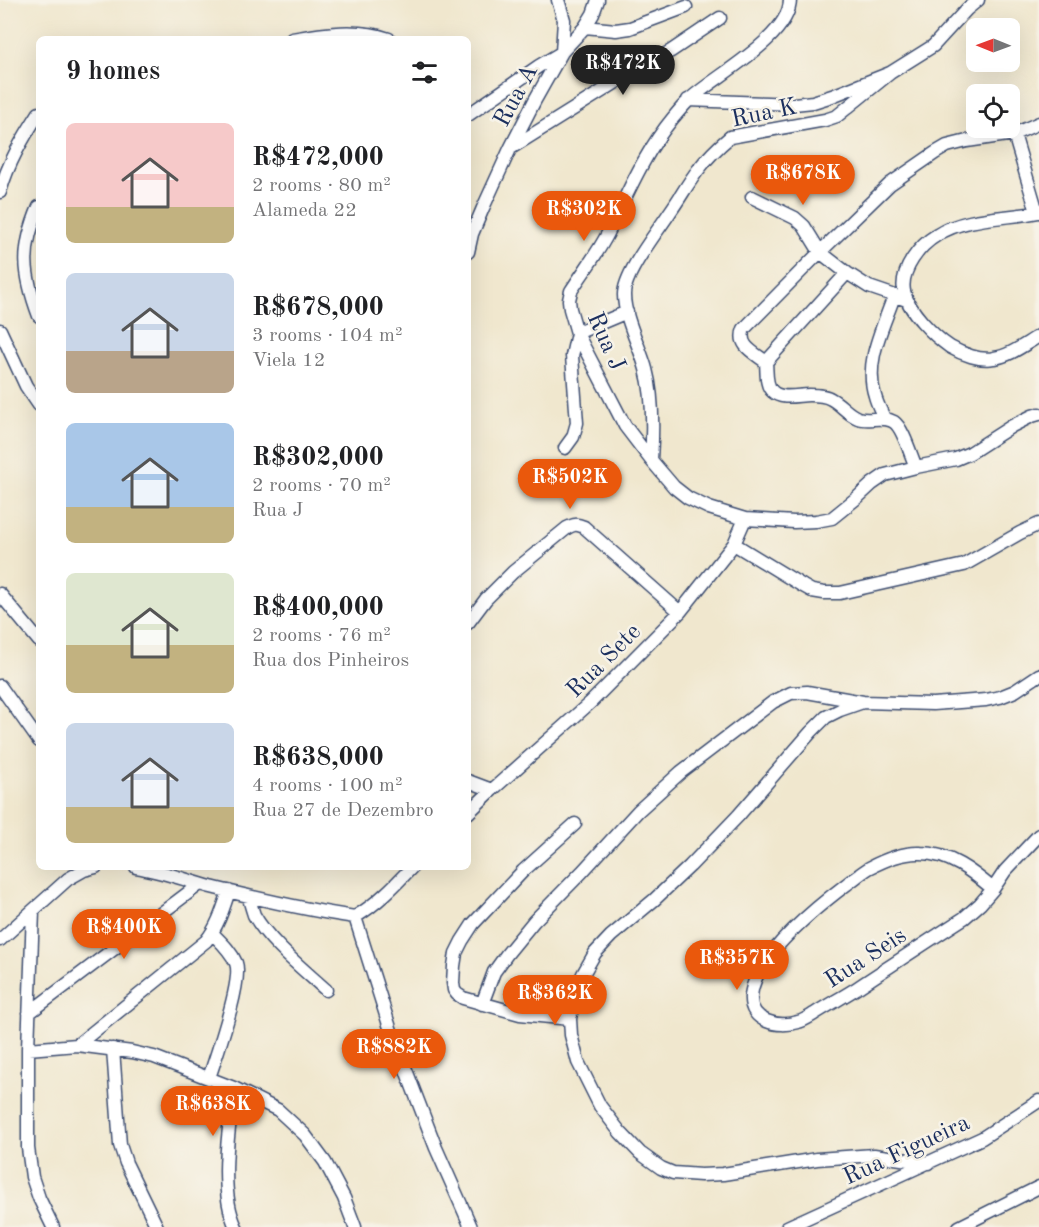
<!DOCTYPE html>
<html lang="en">
<head>
<meta charset="utf-8">
<style>
	body { margin:0; font-family:"Old Standard TT",serif; background:#f6f6f6; color:#202124; height:100vh; display:flex; flex-direction:column; font-size:22px; white-space:nowrap }
	* { box-sizing:border-box; margin:0 }
	p { font-size:20px; color:#757577 }
	.icon { flex:none; width:33px; height:33px; fill:none; stroke:currentColor; stroke-width:2; stroke-linecap:round; stroke-linejoin:round }
	.map { position:relative; flex:1; overflow:hidden }
	.details { position:absolute; left:36px; top:36px; width:435px; height:834px; display:flex; flex-direction:column; background:#fff; border-radius:9px; box-shadow:0 6px 24px #0002 }
	.details>* { flex:none }
	.needle { width:39px; rotate:271deg }
	.fabs { position:absolute; left:966px; top:18px; display:grid; gap:12px }
	.fabs a { display:grid; place-items:center; width:54px; height:54px; border-radius:9px; background:#fff; box-shadow:0 6px 24px #0002; font-size:30px }
	.price { position:absolute; translate:-50% -51px; padding:0 14px; border-radius:21px; background:#ea580c; color:#fff; font-size:20px; line-height:39px; filter:drop-shadow(0 2px 3px #0008) }
	.price::after { content:''; position:absolute; left:50%; top:36px; width:18px; height:14px; margin-left:-9px; background:inherit; clip-path:polygon(0 0,100% 0,50% 100%) }
	.price.selected { background:#222; color:#fff }
	ul { padding:0; list-style:none }
	li { display:flex; align-items:center; gap:18px; height:150px; padding:0 30px }
	li span { display:grid; place-items:center; flex:none; width:168px; height:120px; border-radius:9px; color:#555 }
	li>.icon { margin-inline-start:auto }
	span .icon { width:72px; height:72px; fill:#fffc; stroke-width:1 }
	li b { font-size:26px }
	h2 { display:flex; justify-content:space-between; align-items:center; height:72px; padding:0 30px; font-size:26px }
	.map>svg:first-child { display:block }
	.lines { fill:none; stroke-linecap:round; stroke-linejoin:round }
	.minor-casing { stroke:#3b4b6f; stroke-width:15 }
	.minor { stroke:#fff; stroke-width:12 }
	.labels { text-anchor:middle; stroke-width:5; stroke-linejoin:round; paint-order:stroke }
	.street-label { font-size:24px; fill:#1b2f5e; stroke:#f7f3e8 }
</style>
</head>
<body>
<div class="map">
<svg width="1039" height="1227" viewBox="0 0 1039 1227">
	<rect width="100%" height="100%" fill="#f7f3e8"/>
	<filter id="ink" filterUnits="userSpaceOnUse"><feTurbulence type="fractalNoise" baseFrequency=".0167" numOctaves="2"/><feDisplacementMap in="SourceGraphic" scale="12" xChannelSelector="R" yChannelSelector="G"/><feConvolveMatrix kernelMatrix="1 2 1 2 8 2 1 2 1" color-interpolation-filters="sRGB"/></filter>
	<filter id="wash" filterUnits="userSpaceOnUse"><feTurbulence type="fractalNoise" baseFrequency=".008" numOctaves="4" result="noise"/><feDisplacementMap in="SourceGraphic" scale="24" xChannelSelector="R" yChannelSelector="G"/><feGaussianBlur stdDeviation="1.35" result="paint"/><feColorMatrix in="noise" values="0 0 0 0 0 0 0 0 0 0 0 0 0 0 0 0 0 1.4 0 .05"/><feComposite in="paint" operator="in"/></filter>
	<g filter="url(#wash)">
		<rect width="100%" height="100%" fill="#f0e7ce"/>
	</g>
	<g filter="url(#ink)">
		<g class="lines">
			<g class="minor-casing">
				<path id="minor" d="M558 0 564 20 562 52
					M790 0C790 38 713 77 688 101 683 106 678 112 673 118 644 153 628 193 608 233 598 253 583 272 571 291L569 300 570 309 577 333 584 347 625 426 651 460 674 487 688 498 709 508 745 519 794 522 816 521 832 518 858 497 872 484 885 475 916 467 956 459 970 453 1012 426 1032 416 1039 414
					M585 27 616 30 630 28 686 7
					M292 39C323 33 359 28 389 39
					M688 100 794 104 813 102 832 96 890 73 933 46 967 9 978 0
					M468 115 539 66 561 53
					M1014 134 1037 212
					M511 148 623 78 671 51 720 18
					M0 192C8 163 23 138 39 113
					M752 197 795 218 804 226 820 252 847 273 869 287 907 300
					M39 207C21 249 23 273 39 316
					M1039 212C1006 219 966 216 937 235 920 245 900 270 904 291 908 311 934 336 950 347 962 354 980 361 994 358 1010 356 1025 344 1039 336
					M468 252 472 234 483 208 510 149 535 100 562 52 585 27 593 14 598 0
					M0 330 26 386 39 405
					M766 362 847 273
					M884 418C881 411 877 404 875 396 864 362 883 328 894 296
					M565 448 573 437 577 423 572 356 577 333 627 312
					M651 460C653 431 654 398 646 369 640 347 624 317 624 295 624 273 658 231 670 212 680 198 688 183 698 170 707 158 718 147 730 137L825 120 837 116 890 73
					M916 467C911 456 903 428 894 422 882 415 869 422 858 418 847 414 841 404 831 399 825 395 816 395 809 395 798 395 782 400 773 392 765 386 767 371 766 362 755 353 737 346 744 329L820 252 890 184 935 153 947 146 967 141 1014 134 1039 123
					M734 544 803 586 812 591 824 593H840L964 565 1020 533 1039 524
					M0 594 39 641
					M468 623 486 599 513 572 567 528C574 524 577 524 584 527L680 612
					M0 686 39 741
					M863 702 840 710 826 717 811 732 738 816 690 866 654 900 611 936 595 953 583 974 574 996 570 1019 571 1035 578 1062 600 1106 620 1132 640 1153 661 1168 673 1173 701 1175 723 1174 817 1159 874 1155 929 1163
					M468 781 492 790
					M468 813 492 790 591 702 680 612 734 544 745 519
					M136 867C161 871 186 880 211 887 259 899 306 910 355 917
					M993 889C973 872 949 853 921 853 904 852 884 860 869 868 861 873 854 879 847 884 818 906 754 957 751 996 749 1022 779 1028 798 1022 803 1021 809 1017 814 1014 828 1005 843 997 857 988 892 965 928 941 964 918L980 904 993 889 1005 871 1039 835
					M249 897C250 903 252 909 254 915 269 942 303 969 326 990
					M33 911 28 1049V1148L32 1177 39 1198 53 1227
					M355 917 391 1031 436 1148 471 1227
					M355 917C377 904 394 886 412 867
					M0 940 68 879 84 870 96 867
					M482 1004 494 972 507 954 534 921 582 872 638 811 681 772 773 702 791 693 807 692 863 702 933 704 986 700 1000 697 1015 691 1039 675
					M29 1013 200 884
					M570 1019 520 1014 463 998 457 994 454 990 453 983 454 966 456 953 462 941 473 924 523 871 575 824
					M77 1045 206 941C218 926 223 909 229 891
					M28 1049 77 1045 132 1052 154 1057 234 1088 278 1110 305 1135 325 1162 344 1198 355 1227
					M113 1049 120 1145 126 1163 157 1227
					M209 1078C216 1056 243 981 236 963 231 951 221 942 212 933
					M234 1088C229 1128 218 1190 236 1227
					M787 1227 982 1138 1039 1101
					M959 1227 1039 1187"/>
			</g>
			<use href="#minor" class="minor"/>
		</g>
	</g>
	<g class="labels">
		<g class="street-label">
			<text transform="translate(515 95) rotate(-62)" y="8">Rua A</text>
			<text transform="translate(764 112) rotate(-12)" y="8">Rua K</text>
			<text transform="translate(607 341) rotate(66)" y="8">Rua J</text>
			<text transform="translate(603 660) rotate(-45)" y="8">Rua Sete</text>
			<text transform="translate(865 957) rotate(-33)" y="8">Rua Seis</text>
			<text transform="translate(906 1149) rotate(-25)" y="8">Rua Figueira</text>
		</g>
	</g>
</svg>
<div class="fabs">
<a><svg class="needle" viewBox="-14 -14 28 28"><path d="M0-13l5 13h-10z" fill="#e53935"/><path d="M0 13l5-13h-10z" fill="#757577"/></svg></a>
<a><svg class="icon" aria-label="locate" viewBox="0 0 24 24"><circle cx="12" cy="12" r="6"/><path d="M12 2v4M12 18v4M2 12h4M18 12h4"/></svg></a>
</div>
<b class="price selected" style="left:623px;top:96px">R$472K</b>
<b class="price" style="left:803px;top:206px">R$678K</b>
<b class="price" style="left:584px;top:242px">R$302K</b>
<b class="price" style="left:570px;top:510px">R$502K</b>
<b class="price" style="left:124px;top:960px">R$400K</b>
<b class="price" style="left:737px;top:991px">R$357K</b>
<b class="price" style="left:555px;top:1026px">R$362K</b>
<b class="price" style="left:394px;top:1080px">R$882K</b>
<b class="price" style="left:213px;top:1137px">R$638K</b>
<section class="details">
<h2>9 homes<svg class="icon" aria-label="filters" viewBox="0 0 24 24"><path d="M4 7h16M4 17h16"/><circle cx="9" cy="7" r="2"/><circle cx="15" cy="17" r="2"/></svg></h2>
<ul>
<li><span style="background:linear-gradient(#f6c9c9 70%,#c2b280 0)"><svg class="icon" aria-label="home" viewBox="0 0 24 24"><path d="M3 11l9-7 9 7M6 9v11h12V9"/></svg></span><div><b>R$472,000</b><p>2 rooms · 80 m²</p><p>Alameda 22</p></div></li>
<li><span style="background:linear-gradient(#c9d6e8 65%,#b9a48a 0)"><svg class="icon" aria-label="home" viewBox="0 0 24 24"><path d="M3 11l9-7 9 7M6 9v11h12V9"/></svg></span><div><b>R$678,000</b><p>3 rooms · 104 m²</p><p>Viela 12</p></div></li>
<li><span style="background:linear-gradient(#a9c7e8 70%,#c2b280 0)"><svg class="icon" aria-label="home" viewBox="0 0 24 24"><path d="M3 11l9-7 9 7M6 9v11h12V9"/></svg></span><div><b>R$302,000</b><p>2 rooms · 70 m²</p><p>Rua J</p></div></li>
<li><span style="background:linear-gradient(#dfe7d0 60%,#c2b280 0)"><svg class="icon" aria-label="home" viewBox="0 0 24 24"><path d="M3 11l9-7 9 7M6 9v11h12V9"/></svg></span><div><b>R$400,000</b><p>2 rooms · 76 m²</p><p>Rua dos Pinheiros</p></div></li>
<li><span style="background:linear-gradient(#c9d6e8 70%,#c2b280 0)"><svg class="icon" aria-label="home" viewBox="0 0 24 24"><path d="M3 11l9-7 9 7M6 9v11h12V9"/></svg></span><div><b>R$638,000</b><p>4 rooms · 100 m²</p><p>Rua 27 de Dezembro</p></div></li>
</ul>
</section>
</div>
</body>
</html>
